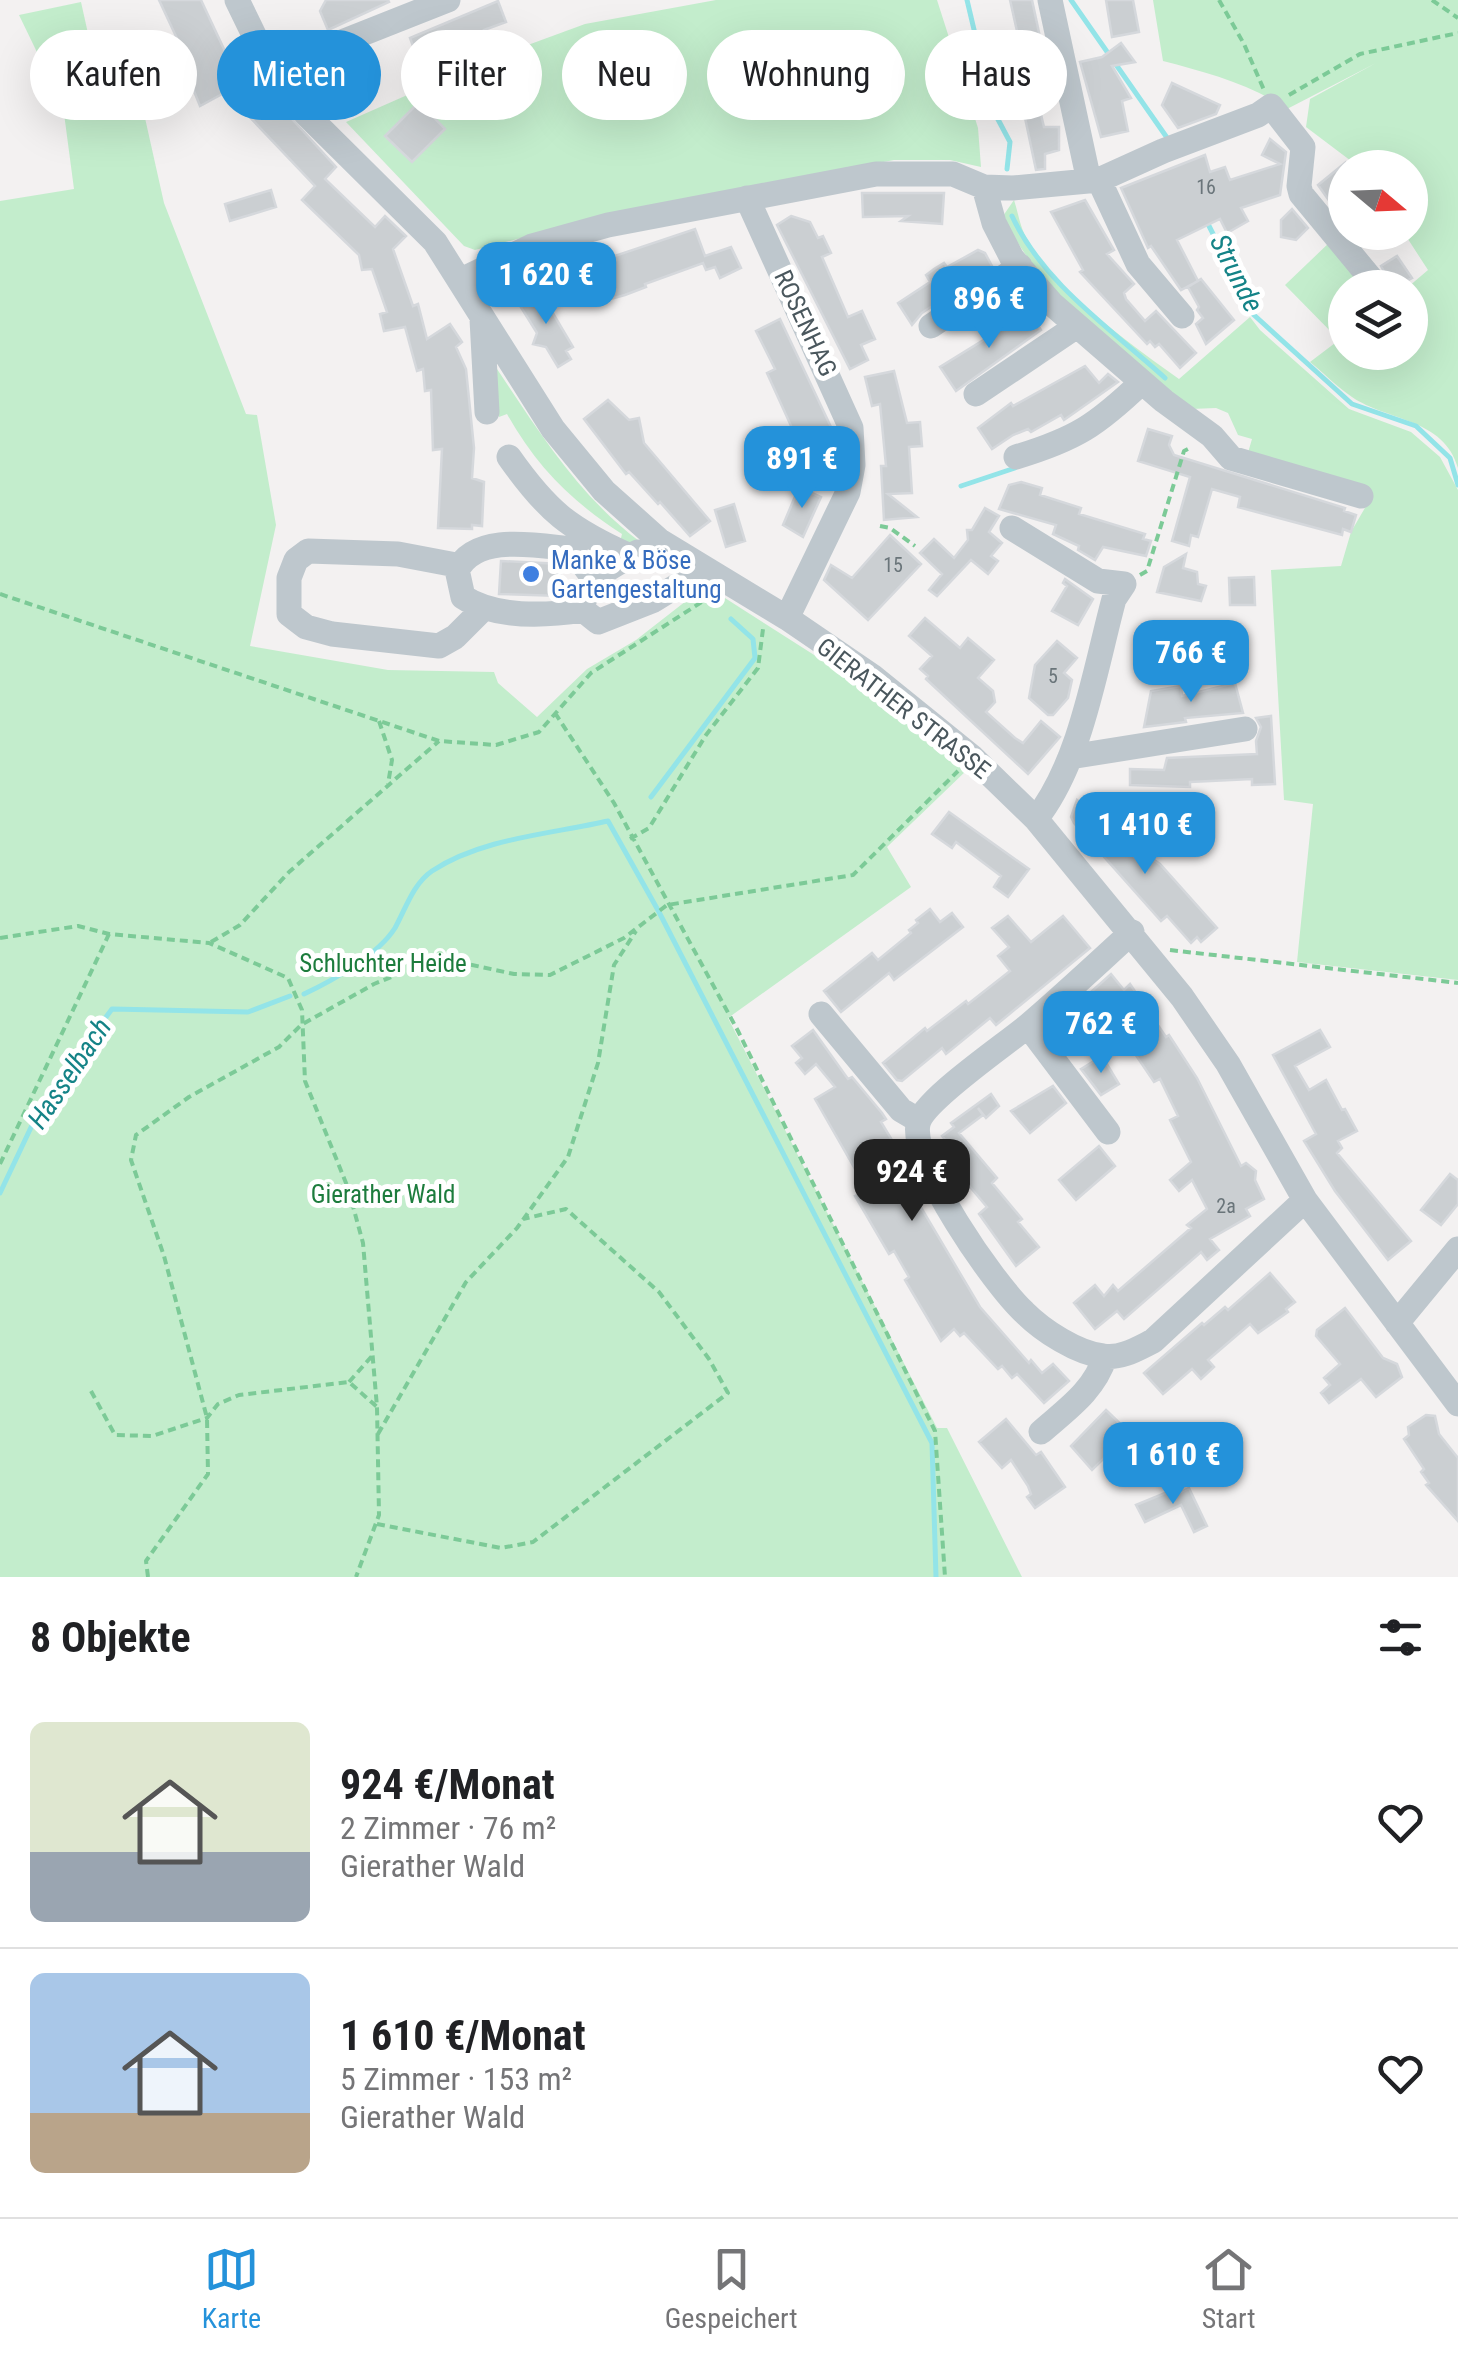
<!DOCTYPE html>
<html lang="de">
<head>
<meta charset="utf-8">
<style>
	body { margin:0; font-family:"Roboto Condensed",sans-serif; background:#f6f6f6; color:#202124; height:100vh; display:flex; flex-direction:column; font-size:38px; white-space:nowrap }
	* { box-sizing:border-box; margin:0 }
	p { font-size:32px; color:#757577 }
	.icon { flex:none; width:55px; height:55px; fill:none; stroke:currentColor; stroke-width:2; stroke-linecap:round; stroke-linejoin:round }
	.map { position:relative; height:1577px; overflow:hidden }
	.side { display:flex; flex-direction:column; background:#fff; flex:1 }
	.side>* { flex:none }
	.banner { position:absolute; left:30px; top:30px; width:1400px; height:90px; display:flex; gap:20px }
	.needle { width:65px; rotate:109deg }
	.fabs { position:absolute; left:1328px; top:150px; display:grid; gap:20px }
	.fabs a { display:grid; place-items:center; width:100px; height:100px; border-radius:50%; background:#fff; box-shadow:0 10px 40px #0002; font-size:50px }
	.price { position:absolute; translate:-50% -85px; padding:0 22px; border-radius:20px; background:#2492da; color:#fff; font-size:32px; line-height:65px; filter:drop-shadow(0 2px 5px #0008) }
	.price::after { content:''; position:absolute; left:50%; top:60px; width:30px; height:22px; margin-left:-15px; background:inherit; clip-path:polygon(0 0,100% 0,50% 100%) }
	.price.current { background:#222; color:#fff }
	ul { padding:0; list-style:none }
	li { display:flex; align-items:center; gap:30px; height:250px; padding:0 30px }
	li+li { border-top:2px solid #e0e0e0 }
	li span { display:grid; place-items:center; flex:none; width:280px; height:200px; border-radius:15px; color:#555 }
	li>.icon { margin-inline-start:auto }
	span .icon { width:120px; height:120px; fill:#fffc; stroke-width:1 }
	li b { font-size:42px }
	h2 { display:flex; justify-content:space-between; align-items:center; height:120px; padding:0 30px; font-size:42px }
	.tag { padding:0 35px; border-radius:45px; background:#fff; box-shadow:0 10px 40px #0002; font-size:35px; line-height:90px }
	.tag.current { background:#2492da; color:#fff }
	.menu { display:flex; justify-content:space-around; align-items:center; height:140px; border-top:2px solid #e0e0e0; background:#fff; font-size:28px; color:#757577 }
	.menu a { display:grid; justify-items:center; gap:5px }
	.menu .current { color:#2492da }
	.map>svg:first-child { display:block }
	.green { fill:#c3edcc }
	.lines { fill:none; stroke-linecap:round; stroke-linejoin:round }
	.stream { stroke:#93e4e8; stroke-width:5 }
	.building { fill:#cbcfd2; stroke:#d5d8dc; stroke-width:2.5 }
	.path { stroke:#7cca97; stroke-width:4; stroke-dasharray:8 5; stroke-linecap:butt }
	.minor { stroke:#bec7cd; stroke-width:25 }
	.shop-dot { fill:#3f7fe0; stroke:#fff; stroke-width:4 }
	.labels { text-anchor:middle; stroke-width:10; stroke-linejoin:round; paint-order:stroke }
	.number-label { font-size:20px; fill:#6a757a }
	.street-label { font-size:25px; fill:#4a575d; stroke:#fff }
	.shop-label { font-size:25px; fill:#366cbe; stroke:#fff; text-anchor:start }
	.park-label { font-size:25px; fill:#1d7c3d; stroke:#fff }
	.water-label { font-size:28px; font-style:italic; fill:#148387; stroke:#fff }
</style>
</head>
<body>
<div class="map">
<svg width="1458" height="1577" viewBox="0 0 1458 1577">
	<rect width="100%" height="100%" fill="#f3f1f1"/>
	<path class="green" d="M716 0H937L978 128 981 167 950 160H894L609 215 475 250 464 246 346 122 464 70 480 102 524 82 517 49 585 24Z
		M1153 0H1458V468C1444 418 1387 421 1352 397 1337 387 1324 373 1310 362L1339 340 1285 285 1331 241 1370 287 1345 288V352H1410L1408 287 1428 270 1404 233 1410 232V168L1359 167 1306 127 1310 99 1376 63 1287 109C1251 84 1205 72 1163 61Z
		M81 2 91 47 136 44 145 118 164 203 246 414 257 415 276 525 250 646 388 670 494 672 498 683 537 717 587 669 636 640 695 594 714 591 880 697 968 769 887 847 911 887 728 1018 937 1428H947L1022 1577H0V201L74 189 63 106 19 15Z
		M1014 200C1018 212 1020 226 1026 237 1054 289 1131 345 1179 379L1250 317 1260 330 1349 409 1411 432 1440 457 1458 490V980L1297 962 1313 804 1284 800 1271 570 1341 566 1351 532 1373 494 1247 456 1252 439 1238 435 1228 413 1216 408 1191 409C1123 352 1041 297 1003 216Z
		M495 366C538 430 577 494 639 541L619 546 622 534C572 502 536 466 507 414L499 417Z"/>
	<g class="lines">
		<path class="stream" d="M967 0 993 110 1010 142 1007 169
			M1071 0 1170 142
			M1012 216C1043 283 1111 329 1165 378
			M1206 220 1254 315 1352 404 1416 426 1450 458 1458 485
			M961 486 1015 468
			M651 797 755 658 753 639 731 619
			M304 994C332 981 378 955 395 928 406 908 413 884 432 871 482 838 551 834 608 821L659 912 932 1443 936 1577
			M0 1193 43 1102 112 1009 248 1012 290 996"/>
	</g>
	<path class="building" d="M159 0H201L245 94 257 81 336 167 325 179 375 227 385 216 406 236 393 249 413 306 418 304 427 339 450 324 462 342 456 347 466 369 474 448 472 478 484 482 482 526 472 525V529L438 528 442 449 433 450 431 390 425 391 423 369 417 371 405 327 384 331 380 314 387 312 372 269 362 270 359 255 302 200 315 186 226 92 200 106 183 64 188 62Z
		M326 0H388L389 2 328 30 320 11Z
		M1010 0H1032L1052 93 1046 94 1047 98 1033 101 1027 70 1007 74 1001 44 1019 40Z
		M1106 0H1133L1139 32 1112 37Z
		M498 1 506 22 484 30 486 35 465 43 441 34 451 60 435 66 429 53 417 57 410 38Z
		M1121 43 1135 62 1112 66 1131 98 1122 101 1128 131 1101 137 1080 62 1102 57Z
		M360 58 369 80 349 88 354 99 339 105 333 90 327 92 320 74Z
		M1172 83 1220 105 1216 114 1178 128 1162 105Z
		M419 102 445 129 412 162 385 136Z
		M1038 102 1044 127H1059V150L1045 154V169L1036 170 1024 113V105Z
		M1270 139 1286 152 1280 195 1241 208 1248 221 1227 233 1220 219 1177 240 1198 281 1181 290 1151 246 1148 248 1121 188 1205 155 1210 172 1225 167 1230 180 1280 164 1262 155Z
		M1345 163V212L1335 198 1330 202 1318 185Z
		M271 190 276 207 230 221 225 204Z
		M862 193H944L942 224 901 221 908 216 863 217Z
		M1085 200 1114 250 1107 254 1134 284 1124 293 1126 299 1145 321 1156 311 1196 353 1180 368 1159 344 1155 347 1150 341 1147 344 1080 272 1083 270 1051 212Z
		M1292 209 1308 228 1296 240 1281 237V220Z
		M791 216 810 222 818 238 823 236 831 253 822 257 848 317 862 311 875 339 861 345 868 360 850 369 777 225Z
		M695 229 705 256 731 247 741 268 720 278 715 267 706 270 703 263 645 284 646 287 625 295 592 304 582 267Z
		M978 250 985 253 992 266 922 313 912 325 898 303 930 282 926 275 934 269 944 263 947 267Z
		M1397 256 1412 278 1393 288 1381 266Z
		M1201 279 1234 320 1206 344 1196 324 1203 318 1197 310 1199 307 1188 287Z
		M538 288 573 347 566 351 571 359 558 367 546 347 533 344 537 333 517 301Z
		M1029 312 1041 330 956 391 940 367Z
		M780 319 831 427 833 467 795 464 796 445 788 444 785 431 792 428 767 373 775 369 756 331Z
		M1085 366 1099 383 1108 374 1118 382 1064 420 1061 415 1031 432 1028 429 1013 435 992 449 978 428 1011 403 1013 406Z
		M894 371 907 423 920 422 922 446 909 447 912 493 888 494 917 517 884 520 881 466H886L880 404 872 406 865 377Z
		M608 400 629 420 639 418 644 443 710 521 690 536 660 502 658 504 629 472 626 474 584 419Z
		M1148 429 1172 436 1169 445 1174 455 1345 508 1344 511 1356 515 1351 532 1343 529 1342 535 1238 507 1240 497 1212 489 1198 537 1191 535 1189 546 1172 541 1190 477 1138 461Z
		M1021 482 1042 488 1040 495 1081 508 1079 514 1145 534 1143 539 1151 541 1146 556 1103 547 1095 560 1078 550 1079 546 1053 534 1056 525 999 509 1009 485Z
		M799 487 821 497 803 537 783 525Z
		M734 504 745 541 726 547 715 510Z
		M985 508 999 516 989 532 1002 543 991 556 998 561 988 574 971 560 937 596 929 590 942 574 920 553 934 539 954 558 968 540 967 530H972Z
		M890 535 921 564 868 620 824 580 831 565 852 578Z
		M1186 554 1183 568 1197 572 1198 584 1206 586 1201 601 1157 592 1164 567Z
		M501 561 561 564 560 596 499 594Z
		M1254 577 1255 605H1230L1229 578Z
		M1065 579 1093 599 1078 625 1052 611 1067 586 1063 583Z
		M925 618 960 648 968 638 994 660 978 678 993 691 995 702 986 712 1015 738 1023 743 1041 721 1060 737 1028 774 926 679 928 676 920 669 932 656 909 636Z
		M1057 641 1077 658 1064 673 1072 680 1068 698 1053 715H1048L1029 698 1035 665Z
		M1235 683 1243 713 1185 718 1186 722 1144 727 1151 691 1181 686 1182 696Z
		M1271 716 1275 784 1252 785V779L1190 782V787L1130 785V769L1164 770 1167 758 1257 754 1256 741 1261 727 1256 718Z
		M1077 800 1096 818 1111 804 1118 811 1105 827 1141 864 1150 857 1160 864 1217 928 1201 942 1197 937 1191 943 1167 916 1161 921 1074 823 1071 817Z
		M949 812 1029 869 1008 897 994 887 1001 876 956 842 952 848 932 834Z
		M930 909 940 922 952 913 963 927 894 980 889 973 841 1012 824 991 872 953 878 960 911 933 909 930 918 923 916 920Z
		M1008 916 1031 942 1063 916 1090 948 996 1025 990 1018 946 1054 942 1048 902 1081 897 1080 883 1063 925 1028 927 1031 966 1001 968 1004 1010 971 998 956 1009 947 992 928Z
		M1111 974 1124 990 1130 984 1166 1037 1169 1035 1197 1078 1241 1166 1246 1163 1256 1171 1255 1180 1264 1199 1246 1209 1250 1216 1210 1239 1219 1250 1207 1260 1201 1252 1124 1319 1117 1311 1095 1329 1074 1303 1095 1285 1104 1296 1113 1285 1118 1291 1191 1228 1187 1225 1207 1209 1192 1180 1179 1191 1170 1180 1191 1162 1170 1120 1178 1116 1160 1079 1154 1082 1108 1014 1079 1037 1063 1017Z
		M813 1030 848 1079 852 1077 882 1113 886 1119 881 1122 895 1145 887 1150 980 1307 1029 1363 1031 1360 1042 1373 1053 1364 1069 1381 1044 1403 1017 1374 1012 1378 1002 1366 998 1369 964 1333 960 1336 954 1329 941 1341 905 1280 909 1277 894 1251 889 1254 855 1196 867 1190 815 1099 835 1087 816 1064 805 1074 796 1063 802 1058 792 1046Z
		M1320 1030 1330 1047 1295 1066 1309 1090 1326 1080 1342 1110 1345 1109 1357 1131 1338 1141 1342 1148 1337 1153 1411 1241 1388 1260 1335 1191 1304 1141 1316 1134 1273 1055Z
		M1102 1056 1119 1084 1101 1095 1081 1069Z
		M1053 1086 1066 1103 1030 1133 1011 1111Z
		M991 1094 999 1106 986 1118 978 1108 983 1115 959 1133 997 1178 992 1183 1022 1219 1018 1222 1039 1247 1016 1266 979 1214 987 1207 944 1156 952 1148 942 1136 954 1127 951 1123Z
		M1099 1146 1115 1166 1076 1200 1059 1180Z
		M1450 1174 1458 1180V1204L1441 1225 1421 1210Z
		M1270 1273 1295 1302 1286 1309 1288 1312 1258 1333 1250 1324 1208 1360 1214 1367 1201 1379 1192 1369 1163 1394 1144 1373 1202 1323 1204 1325 1225 1307 1228 1310Z
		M1345 1308 1383 1358 1397 1364 1402 1377 1376 1397 1361 1379 1329 1403 1321 1393 1330 1385 1324 1378 1340 1364 1316 1336 1317 1330Z
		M1106 1410 1130 1433 1092 1470 1071 1446Z
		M1426 1415 1435 1416 1439 1434 1458 1458V1521L1426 1485 1429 1483 1421 1472 1424 1469 1404 1439 1409 1435 1408 1427Z
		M1006 1419 1036 1455 1041 1452 1065 1487 1035 1508 1027 1497 1031 1494 1028 1486 1011 1460 1002 1468 979 1442Z
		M1189 1488 1207 1526 1194 1532 1181 1505 1145 1522 1136 1505 1175 1489 1177 1494Z"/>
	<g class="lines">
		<path class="path" d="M1219 0 1244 44 1264 90
			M1432 0 1458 18
			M1289 95 1360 54 1458 33
			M880 526 890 528 915 546
			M1140 575 1147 571 1184 451 1190 448
			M0 594 439 741 496 745 539 732 591 673 711 596
			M555 713 614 803 738 1031 935 1431 945 1577
			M379 721 392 760 388 784
			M630 839 649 828 706 735 758 668 763 629
			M0 938 78 926 109 934 209 943 288 978 302 1010 305 1081 348 1188 363 1243 377 1407 379 1515 356 1577
			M211 942 240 925 289 872 439 741
			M1170 950 1458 983
			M0 1164 109 934
			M349 1382 372 1356
			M91 1391 115 1435 152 1436 207 1418 218 1404 239 1395 349 1382 377 1407
			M378 1434 466 1282 517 1228 568 1157 598 1063 614 965 636 931
			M377 1524 501 1548 533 1542 728 1393 709 1359 659 1292 566 1209 523 1219
			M148 1577 146 1561 208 1474 207 1418 164 1256 131 1160 136 1135 189 1097 279 1047 301 1025 374 984 416 967 449 960 514 974 550 975 624 938 667 905 853 875 958 771"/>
		<path class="minor" d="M237 0 271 70 306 114 435 242 553 429 604 491 660 541 787 618 872 676 972 757 1036 819 1182 997 1228 1064 1305 1200 1458 1404
			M1050 0 1089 181
			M271 70 448 0
			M1099 180 1138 264 1182 316
			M984 187 994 223 1012 258 1052 304 1164 401 1212 436 1231 458 1361 496
			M747 198 851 428 853 465 848 492 787 618
			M461 280 532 246 608 225 876 174H953L984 187 1013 188 1099 180 1163 151 1258 115 1271 106 1303 147 1299 186 1301 194 1377 286
			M482 319 487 412
			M931 326 1020 266
			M976 394 1077 326
			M509 457C547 511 569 529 630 556L638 552
			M1016 457C1076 439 1097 425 1142 382
			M1012 528 1098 581 1124 584 1114 599C1095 669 1081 762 1036 819
			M630 556C604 572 585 578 583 610L598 622 654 600 704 569
			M457 571C475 532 539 546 572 549L593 578
			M483 609 455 637 439 646 332 634 306 627 289 614V578L296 560 308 551 398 554 456 565 463 597C495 618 545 616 583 610
			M1070 757 1245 729
			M1132 932C1098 963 1065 994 1030 1024 1008 1043 923 1100 918 1124 910 1164 994 1284 1024 1312 1043 1331 1077 1353 1103 1356 1121 1359 1137 1349 1153 1341L1305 1200
			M821 1014 901 1110 918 1120
			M1028 1026 1108 1132
			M1397 1323 1458 1249
			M1041 1432C1067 1409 1094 1391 1105 1357"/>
	</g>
	<circle class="shop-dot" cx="531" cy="574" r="10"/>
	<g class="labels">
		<g class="number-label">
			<text x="1206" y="194">16</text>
			<text x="893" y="572">15</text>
			<text x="1053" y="683">5</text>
			<text x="1226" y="1213">2a</text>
		</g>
		<g class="street-label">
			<text transform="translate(806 323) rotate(65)" y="9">ROSENHAG</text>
			<text transform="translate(904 708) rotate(38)" y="9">GIERATHER STRASSE</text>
		</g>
		<g class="shop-label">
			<text x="551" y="569">Manke &amp; Böse<tspan x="551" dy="29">Gartengestaltung</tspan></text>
		</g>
		<g class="park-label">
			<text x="383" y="972">Schluchter Heide</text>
			<text x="383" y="1203">Gierather Wald</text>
		</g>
		<g class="water-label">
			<text transform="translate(1237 273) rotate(63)" y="10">Strunde</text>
			<text transform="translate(69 1073) rotate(-56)" y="10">Hasselbach</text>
		</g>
	</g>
</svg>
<div class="fabs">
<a><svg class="needle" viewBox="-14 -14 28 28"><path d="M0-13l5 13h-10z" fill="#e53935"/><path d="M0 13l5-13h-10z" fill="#757577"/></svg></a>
<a><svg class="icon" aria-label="layers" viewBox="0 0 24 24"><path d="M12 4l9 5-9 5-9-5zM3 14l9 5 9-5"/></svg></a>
</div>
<b class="price" style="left:546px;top:327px">1 620 €</b>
<b class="price" style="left:989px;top:351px">896 €</b>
<b class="price" style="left:802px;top:511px">891 €</b>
<b class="price" style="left:1191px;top:705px">766 €</b>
<b class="price" style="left:1145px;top:877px">1 410 €</b>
<b class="price" style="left:1101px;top:1076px">762 €</b>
<b class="price current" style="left:912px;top:1224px">924 €</b>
<b class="price" style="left:1173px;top:1507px">1 610 €</b>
<div class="banner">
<a class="tag">Kaufen</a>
<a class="tag current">Mieten</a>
<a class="tag">Filter</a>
<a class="tag">Neu</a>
<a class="tag">Wohnung</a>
<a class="tag">Haus</a>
</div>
</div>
<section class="side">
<h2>8 Objekte<svg class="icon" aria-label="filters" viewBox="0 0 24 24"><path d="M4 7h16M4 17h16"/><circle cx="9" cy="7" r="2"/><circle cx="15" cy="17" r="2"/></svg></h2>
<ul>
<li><span style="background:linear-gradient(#dfe7d0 65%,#9aa5b1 0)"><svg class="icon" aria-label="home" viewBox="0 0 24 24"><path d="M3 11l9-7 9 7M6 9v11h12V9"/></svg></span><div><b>924 €/Monat</b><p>2 Zimmer · 76 m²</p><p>Gierather Wald</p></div><svg class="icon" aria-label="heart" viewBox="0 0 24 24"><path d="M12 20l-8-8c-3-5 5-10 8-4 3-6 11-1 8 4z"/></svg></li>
<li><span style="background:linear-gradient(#a9c7e8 70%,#b9a48a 0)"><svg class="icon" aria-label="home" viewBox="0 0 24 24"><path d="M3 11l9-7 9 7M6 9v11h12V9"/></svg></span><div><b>1 610 €/Monat</b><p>5 Zimmer · 153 m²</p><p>Gierather Wald</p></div><svg class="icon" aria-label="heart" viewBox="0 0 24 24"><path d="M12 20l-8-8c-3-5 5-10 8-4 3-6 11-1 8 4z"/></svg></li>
</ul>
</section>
<nav class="menu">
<a class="current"><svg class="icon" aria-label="map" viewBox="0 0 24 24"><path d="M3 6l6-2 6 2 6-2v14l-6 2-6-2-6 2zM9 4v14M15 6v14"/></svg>Karte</a>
<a><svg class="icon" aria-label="saved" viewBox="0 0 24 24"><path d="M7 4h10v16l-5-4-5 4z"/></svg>Gespeichert</a>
<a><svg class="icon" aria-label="home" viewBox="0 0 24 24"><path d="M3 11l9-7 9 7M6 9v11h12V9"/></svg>Start</a>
</nav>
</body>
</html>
